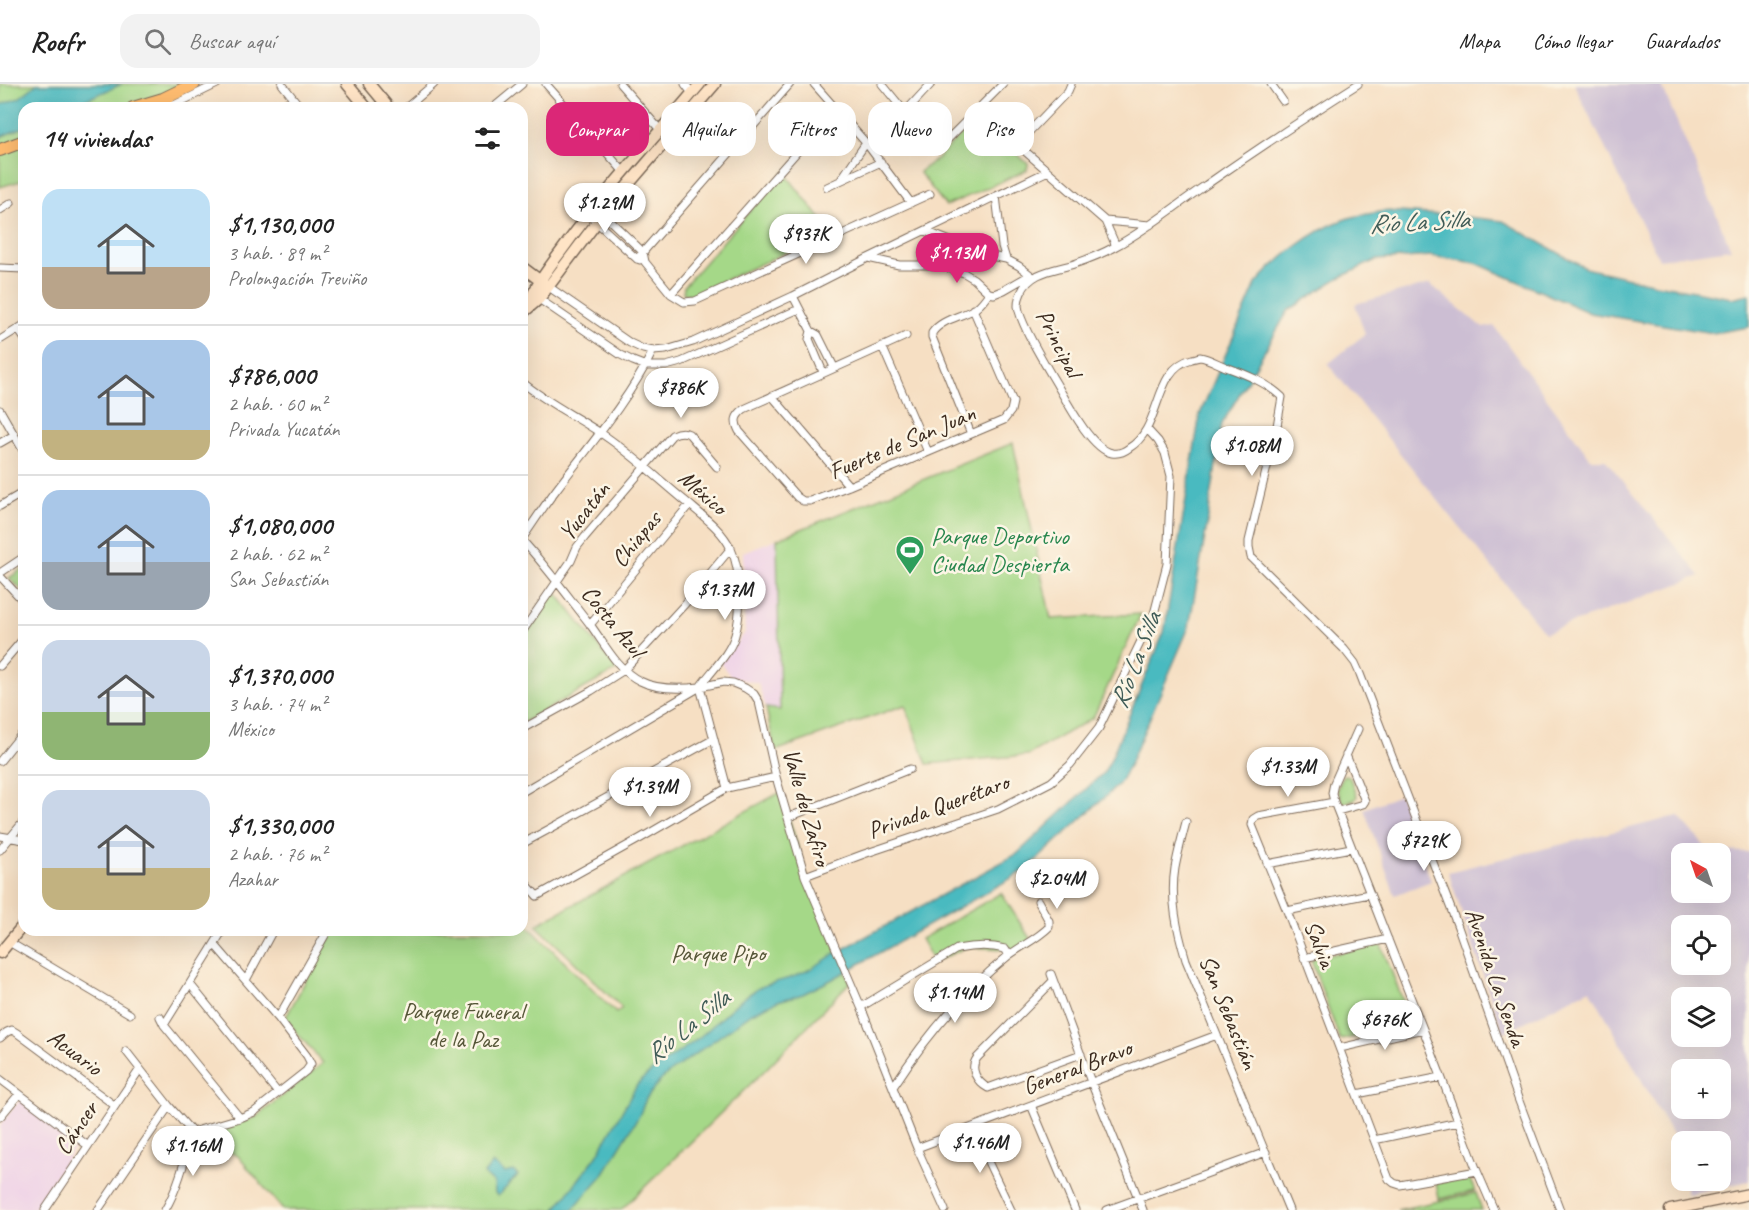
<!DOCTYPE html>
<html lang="es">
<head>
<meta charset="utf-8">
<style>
	body { margin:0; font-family:Caveat,sans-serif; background:#f2f2f2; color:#222; height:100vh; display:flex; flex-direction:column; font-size:22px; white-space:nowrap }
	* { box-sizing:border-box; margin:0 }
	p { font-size:20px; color:#767676 }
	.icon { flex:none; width:33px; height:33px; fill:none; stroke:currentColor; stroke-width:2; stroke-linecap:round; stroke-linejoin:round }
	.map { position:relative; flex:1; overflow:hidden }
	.side { position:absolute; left:18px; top:18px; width:510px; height:834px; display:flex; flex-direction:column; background:#fff; border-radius:18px; box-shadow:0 6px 24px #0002 }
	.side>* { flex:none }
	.top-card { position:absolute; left:546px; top:18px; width:570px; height:54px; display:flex; gap:12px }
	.needle { width:39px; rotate:320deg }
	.buttons { position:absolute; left:1671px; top:759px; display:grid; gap:12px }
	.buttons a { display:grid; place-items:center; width:60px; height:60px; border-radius:12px; background:#fff; box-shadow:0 6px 24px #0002; font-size:30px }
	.price { position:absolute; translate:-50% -51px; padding:0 14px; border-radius:21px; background:#fff; color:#222; font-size:20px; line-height:39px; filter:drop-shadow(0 2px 3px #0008) }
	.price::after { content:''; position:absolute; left:50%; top:36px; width:18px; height:14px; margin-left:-9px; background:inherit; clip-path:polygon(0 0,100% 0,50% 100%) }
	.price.current { background:#db2777; color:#fff }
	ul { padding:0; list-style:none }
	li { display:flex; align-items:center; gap:18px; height:150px; padding:0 24px }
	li+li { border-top:2px solid #e0e0e0 }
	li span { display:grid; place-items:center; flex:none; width:168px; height:120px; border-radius:18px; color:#555 }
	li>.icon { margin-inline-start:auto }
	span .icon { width:72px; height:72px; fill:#fffc; stroke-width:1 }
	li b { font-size:26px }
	h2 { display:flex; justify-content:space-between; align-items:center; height:72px; padding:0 24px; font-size:26px }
	.pill { padding:0 21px; border-radius:18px; background:#fff; box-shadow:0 6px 24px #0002; font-size:21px; line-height:54px }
	.pill.current { background:#db2777; color:#fff }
	header { display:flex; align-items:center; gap:36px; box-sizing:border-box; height:84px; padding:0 30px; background:#fff; border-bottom:2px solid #e0e0e0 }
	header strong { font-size:28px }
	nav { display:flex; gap:33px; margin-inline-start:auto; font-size:21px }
	.search { width:420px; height:54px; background:#f2f2f2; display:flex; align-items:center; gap:15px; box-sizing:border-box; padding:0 21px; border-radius:18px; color:#767676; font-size:22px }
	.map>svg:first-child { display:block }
	.built { fill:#eed0e7 }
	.industrial { fill:#ccbed3; fill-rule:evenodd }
	.green { fill:#a5d888; stroke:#708153; stroke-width:1.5 }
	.water { fill:#4abac0; stroke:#42726f; stroke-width:1.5 }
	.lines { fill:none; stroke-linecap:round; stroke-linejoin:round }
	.street-casing { stroke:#7c6958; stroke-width:9 }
	.secondary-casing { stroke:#7c6958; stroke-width:13 }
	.highway-casing { stroke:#7c6958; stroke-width:14 }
	.street { stroke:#fff; stroke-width:7 }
	.secondary { stroke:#ffe4c6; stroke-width:10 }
	.highway { stroke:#febc70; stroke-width:12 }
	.labels { text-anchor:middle; stroke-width:5; stroke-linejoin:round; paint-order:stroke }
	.street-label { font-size:24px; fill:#3b2a1e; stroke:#fcf5e5 }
	.leisure-label { font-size:24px; fill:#27864d; stroke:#fcf5e5; text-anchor:start }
	.park-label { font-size:24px; fill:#565638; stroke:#fcf5e5 }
	.water-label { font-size:26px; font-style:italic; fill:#405c57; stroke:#fcf5e5 }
</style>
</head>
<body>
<header>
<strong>Roofr</strong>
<div class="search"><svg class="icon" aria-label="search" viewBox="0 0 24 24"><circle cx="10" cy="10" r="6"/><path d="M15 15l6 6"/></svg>Buscar aquí</div>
<nav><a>Mapa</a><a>Cómo llegar</a><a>Guardados</a></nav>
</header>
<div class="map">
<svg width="1749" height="1126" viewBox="0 0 1749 1126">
	<rect width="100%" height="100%" fill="#fcf5e5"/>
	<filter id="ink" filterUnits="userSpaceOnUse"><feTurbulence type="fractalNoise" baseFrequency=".0167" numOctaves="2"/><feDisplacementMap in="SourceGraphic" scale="12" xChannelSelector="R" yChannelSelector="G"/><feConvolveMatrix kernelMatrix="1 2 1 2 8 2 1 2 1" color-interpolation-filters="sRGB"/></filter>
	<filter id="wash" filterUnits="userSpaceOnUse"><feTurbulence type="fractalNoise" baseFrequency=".008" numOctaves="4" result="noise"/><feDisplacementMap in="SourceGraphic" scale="24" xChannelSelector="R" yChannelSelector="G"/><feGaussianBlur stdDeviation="1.35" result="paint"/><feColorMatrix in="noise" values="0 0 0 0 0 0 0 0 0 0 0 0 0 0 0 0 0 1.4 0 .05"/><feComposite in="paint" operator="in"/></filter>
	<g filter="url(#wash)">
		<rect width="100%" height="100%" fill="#f6dfc3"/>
		<path class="built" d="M777 455 780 627 766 624 758 599 731 593 720 578 745 549 743 468Z
			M21 1015 77 1060 33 1126H0V1041Z"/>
		<path class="industrial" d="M1574 0H1661L1731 165 1659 175Z
			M1430 200 1483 244 1494 242 1591 375H1605L1700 492 1545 549 1328 280 1365 250 1355 220Z
			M1400 711 1431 797 1395 811 1364 725Z
			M1678 732 1709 767 1749 768V1097L1688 1110 1684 1097 1720 1096V1058H1682L1681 1086 1672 1050 1590 905 1503 949 1448 788ZM1682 770H1720V808H1682ZM1682 842H1720V880H1682ZM1682 914H1720V952H1682ZM1682 986H1720V1024H1682Z"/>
		<path class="green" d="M0 0H192L149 24H24V96L0 103Z
			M977 34 1028 80 1027 86 946 122 919 88 938 74Z
			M784 88 831 148 692 211 683 209 684 202Z
			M1013 359 1051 535 1141 530 1093 634 1028 671 927 680 905 621 775 667 766 624 780 626 777 455Z
			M24 484V508L9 494Z
			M555 507 617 586 522 639V555Z
			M1344 691 1349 692 1357 712 1355 716 1343 719 1337 705Z
			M781 708 810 802 850 898 767 984 621 1126H283L238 1072 198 1052 256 1033 323 979 285 935 333 846H522V836L616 929 622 924 536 841Z
			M1001 809 1031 856 1009 871 1005 865 967 863 934 878 921 855Z
			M1380 858 1412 940 1340 956 1311 876Z
			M1468 1092 1475 1107 1439 1115 1436 1099Z
			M1476 1109 1482 1126H1397Z"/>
		<path class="water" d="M37 0H122L67 24H24V43L0 53V21L19 14Z
			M1385 127 1458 132 1503 137 1585 184 1656 200 1732 214 1749 210V243L1713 249 1590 229 1476 179 1431 172 1376 176 1335 196 1288 227 1222 340 1207 441 1189 543 1130 680 1119 700 1026 786 831 896 803 910 778 917 752 929 669 989 659 998 646 1015 639 1032 602 1092 572 1126H555L596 1073 637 1001C656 980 681 969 702 951 721 935 737 916 759 904 769 899 780 897 790 894 805 889 821 879 834 870L1017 770 1104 688 1110 677 1164 548 1200 330 1256 200C1277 175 1312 147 1343 136 1356 131 1371 130 1385 127Z
			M493 1079 505 1089 513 1087 518 1091 498 1112 495 1109 494 1099 484 1090Z"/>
	</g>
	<g filter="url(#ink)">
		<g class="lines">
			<g class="street-casing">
				<path id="street" d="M282 0 301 24
					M546 0 623 87
					M620 0 662 48
					M685 0 692 9
					M814 0 866 59 911 119
					M882 0 933 62 937 64 941 62 1003 0
					M1071 0 1068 7 1026 51 1024 57 1026 68 1105 137 1116 162
					M1271 0 1283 17
					M1358 0C1306 33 1256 66 1206 101 1176 121 1148 145 1116 162 1102 170 1089 175 1074 180 1055 186 1030 187 1021 209 1019 213 1018 218 1018 222 1020 240 1046 282 1056 299 1067 318 1091 365 1112 369 1119 370 1124 368 1129 364 1163 344 1152 285 1192 275 1193 275 1199 273 1200 273 1208 274 1218 280 1226 283 1245 290 1266 298 1282 313L1277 342 1249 457V463L1251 473 1344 565 1355 579 1360 590 1458 843 1519 1017 1560 1126
					M168 24 217 0
					M277 24 293 15
					M406 24 434 0
					M493 24 522 0
					M905 28 931 0
					M842 94 866 59
					M827 103 881 78
					M996 112 1002 162 1006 175
					M0 126 11 119
					M602 129 643 168 645 178 671 210 684 218 695 217 930 110
					M594 136 637 175 640 176
					M1105 137 1150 141
					M925 147 986 171 1006 175 1019 182 1032 192
					M868 174 899 181H932L942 182 964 189 974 195 989 209 994 210 1004 206 1030 191
					M637 175 790 0
					M0 184 24 185
					M549 203 630 259 643 265 653 267 666 266 693 258 793 212 868 174 1048 87
					M671 210 836 24
					M793 212 811 247 818 251 834 283
					M539 215 621 271 633 277 646 282H666L681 278 799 225
					M18 245 24 254
					M811 247 809 255 823 288
					M906 252 744 325C735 332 734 337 739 347L797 413 803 417H810L849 402 1004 336 1011 327 1013 318 973 225
					M0 256 24 241
					M882 262 928 368
					M522 298C546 318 573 331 599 348 629 367 656 393 684 416 700 430 722 445 731 465 741 486 742 528 735 551 730 570 711 587 700 603
					M772 312 849 402
					M0 326 24 368
					M971 350 932 253V249C941 235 962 233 976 224 981 220 985 215 989 209
					M0 359 14 351
					M0 422 24 408
					M522 455C533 439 544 422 556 406 590 361 628 317 653 267
					M522 456C546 482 567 511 589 539 604 559 617 586 640 597 657 606 681 605 700 603L727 704
					M0 489 24 473
					M0 492 24 518
					M590 541 689 421
					M522 548 571 477 577 463 585 453 672 351C678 348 683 347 689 350L717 383
					M0 582 24 554
					M522 645 591 607 624 586 684 521 731 464
					M1358 645 1334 699 1332 709 1334 718 1423 945 1477 1087 1494 1126
					M0 677 24 647
					M522 708 700 603 723 598 733 599 745 604 754 610 759 618 776 693 805 792 861 923 917 1064 945 1126
					M1334 718 1258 732 1253 735 1252 741 1287 827 1389 1095 1394 1099 1400 1101 1477 1087
					M1338 727 1363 720 1365 717 1346 671
					M789 733 910 685
					M1186 738C1182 753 1178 768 1175 784 1170 815 1177 846 1186 876L1289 1126
					M0 752 24 756
					M522 760 714 655
					M0 766 24 737
					M1267 780 1351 764
					M805 792 864 770 998 725 1051 698 1070 681 1099 644 1154 530 1167 480 1171 392 1165 369 1158 357 1147 345
					M522 795 537 812 641 754 727 704 776 693
					M1287 827 1369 810
					M9 858 130 930
					M1304 874 1388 855
					M1051 890 1091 998 1143 1126
					M246 896 273 846
					M1053 897 977 974C969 985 977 998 988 1004L1081 970
					M190 900 278 1009
					M861 923 957 865C972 862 990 861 1005 865L1009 871
					M160 933 164 941 240 1034
					M278 934 328 846
					M164 941 223 846
					M0 954 7 948 12 946 17 949 114 1021
					M1340 964 1423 945
					M126 967 169 1022 192 1048
					M0 995 87 1061
					M893 1003C925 954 963 908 1008 872 1021 862 1037 855 1049 843V837L1038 817
					M1357 1010 1441 993
					M1031 1021 1075 1126
					M0 1033 19 1010
					M972 1044 1011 1126
					M192 1048 240 1034 254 1028 306 987 311 980 307 972 278 934 215 861
					M1374 1056 1458 1038
					M917 1064 1217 951
					M45 1126 140 985
					M98 1126 169 1022
					M165 1126C179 1102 185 1075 192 1048
					M1107 1126 1266 1068"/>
			</g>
			<g class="secondary-casing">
				<path id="secondary" d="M347 0 367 24
					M369 0 389 24
					M522 183 546 201
					M527 224C535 201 550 182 565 162 606 105 655 54 700 0
					M525 227 539 215 603 130 715 0
					M0 869 24 840
					M1670 1126 1749 1110"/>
			</g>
			<g class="highway-casing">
				<path id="highway" d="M133 24 163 15 194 0
					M0 66 24 57"/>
			</g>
			<use href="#street" class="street"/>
			<use href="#secondary" class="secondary"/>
			<use href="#highway" class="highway"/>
		</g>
	</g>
	<defs>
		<g id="stadium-pin" transform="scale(1.5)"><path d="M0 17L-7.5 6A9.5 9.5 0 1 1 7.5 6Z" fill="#2e9e5b" stroke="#fcf5e5"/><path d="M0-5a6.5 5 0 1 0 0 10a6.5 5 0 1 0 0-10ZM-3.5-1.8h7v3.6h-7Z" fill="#fff"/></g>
	</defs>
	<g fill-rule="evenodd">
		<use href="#stadium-pin" x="910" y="466"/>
	</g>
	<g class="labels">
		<g class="street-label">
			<text transform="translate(1059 259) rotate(63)" y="8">Principal</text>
			<text transform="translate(902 358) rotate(-23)" y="8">Fuerte de San Juan</text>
			<text transform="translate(703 408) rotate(41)" y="8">México</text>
			<text transform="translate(584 427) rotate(-52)" y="8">Yucatán</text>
			<text transform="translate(636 455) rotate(-51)" y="8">Chiapas</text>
			<text transform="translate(613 537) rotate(51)" y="8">Costa Azul</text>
			<text transform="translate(938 722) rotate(-20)" y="8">Privada Querétaro</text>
			<text transform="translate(807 723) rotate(74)" y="8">Valle del Zafiro</text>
			<text transform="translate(1320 860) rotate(69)" y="8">Salvia</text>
			<text transform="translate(1496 893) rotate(71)" y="8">Avenida La Senda</text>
			<text transform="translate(1229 928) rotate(68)" y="8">San Sebastián</text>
			<text transform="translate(75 968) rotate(37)" y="8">Acuario</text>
			<text transform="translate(1077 983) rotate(-21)" y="8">General Bravo</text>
			<text transform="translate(76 1044) rotate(-56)" y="8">Cáncer</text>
		</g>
		<g class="leisure-label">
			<text x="931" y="460">Parque Deportivo<tspan x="931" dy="28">Ciudad Despierta</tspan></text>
		</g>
		<g class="park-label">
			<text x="718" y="877">Parque Pipo</text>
			<text x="463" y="935">Parque Funeral<tspan x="463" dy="28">de la Paz</tspan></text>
		</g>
		<g class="water-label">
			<text transform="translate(1419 137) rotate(-3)" y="9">Río La Silla</text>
			<text transform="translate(1135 576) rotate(-69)" y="9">Río La Silla</text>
			<text transform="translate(687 942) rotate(-39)" y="9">Río La Silla</text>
		</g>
	</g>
</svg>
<div class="buttons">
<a><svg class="needle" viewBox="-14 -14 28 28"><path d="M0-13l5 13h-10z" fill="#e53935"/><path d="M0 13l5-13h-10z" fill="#767676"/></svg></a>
<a><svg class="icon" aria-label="locate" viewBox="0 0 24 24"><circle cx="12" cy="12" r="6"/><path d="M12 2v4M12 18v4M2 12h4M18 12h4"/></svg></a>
<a><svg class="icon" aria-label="layers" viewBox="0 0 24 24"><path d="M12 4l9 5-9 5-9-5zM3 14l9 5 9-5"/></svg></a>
<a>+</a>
<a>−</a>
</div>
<b class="price" style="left:605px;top:150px">$1.29M</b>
<b class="price" style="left:806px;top:181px">$937K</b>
<b class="price current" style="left:957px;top:200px">$1.13M</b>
<b class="price" style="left:681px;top:335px">$786K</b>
<b class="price" style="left:1252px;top:393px">$1.08M</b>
<b class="price" style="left:725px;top:537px">$1.37M</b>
<b class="price" style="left:1288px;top:714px">$1.33M</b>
<b class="price" style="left:650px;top:734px">$1.39M</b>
<b class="price" style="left:1424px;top:788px">$729K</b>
<b class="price" style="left:1057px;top:826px">$2.04M</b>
<b class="price" style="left:955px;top:940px">$1.14M</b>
<b class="price" style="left:1385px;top:967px">$676K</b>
<b class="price" style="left:980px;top:1090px">$1.46M</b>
<b class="price" style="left:193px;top:1093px">$1.16M</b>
<div class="top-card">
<a class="pill current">Comprar</a>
<a class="pill">Alquilar</a>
<a class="pill">Filtros</a>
<a class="pill">Nuevo</a>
<a class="pill">Piso</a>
</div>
<section class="side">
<h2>14 viviendas<svg class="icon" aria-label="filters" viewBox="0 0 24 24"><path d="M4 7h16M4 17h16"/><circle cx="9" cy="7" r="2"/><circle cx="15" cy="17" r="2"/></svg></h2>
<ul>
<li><span style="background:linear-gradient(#bfe0f5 65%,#b9a48a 0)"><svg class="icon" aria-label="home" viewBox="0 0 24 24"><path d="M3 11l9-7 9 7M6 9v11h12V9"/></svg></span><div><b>$1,130,000</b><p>3 hab. · 89 m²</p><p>Prolongación Treviño</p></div></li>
<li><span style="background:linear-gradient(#a9c7e8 75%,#c2b280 0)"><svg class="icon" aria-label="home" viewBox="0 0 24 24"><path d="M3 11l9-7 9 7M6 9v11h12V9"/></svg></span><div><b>$786,000</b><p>2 hab. · 60 m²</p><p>Privada Yucatán</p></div></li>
<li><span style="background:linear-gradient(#a9c7e8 60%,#9aa5b1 0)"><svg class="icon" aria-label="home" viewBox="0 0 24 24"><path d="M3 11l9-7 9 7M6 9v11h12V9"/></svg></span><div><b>$1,080,000</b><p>2 hab. · 62 m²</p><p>San Sebastián</p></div></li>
<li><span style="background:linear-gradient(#c9d6e8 60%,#8fb573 0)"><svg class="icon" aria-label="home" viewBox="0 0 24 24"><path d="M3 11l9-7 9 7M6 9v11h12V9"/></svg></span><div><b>$1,370,000</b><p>3 hab. · 74 m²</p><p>México</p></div></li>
<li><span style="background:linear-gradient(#c9d6e8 65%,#c2b280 0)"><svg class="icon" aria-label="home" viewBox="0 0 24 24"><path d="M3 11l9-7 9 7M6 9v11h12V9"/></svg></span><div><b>$1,330,000</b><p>2 hab. · 76 m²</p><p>Azahar</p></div></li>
</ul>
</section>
</div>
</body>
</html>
